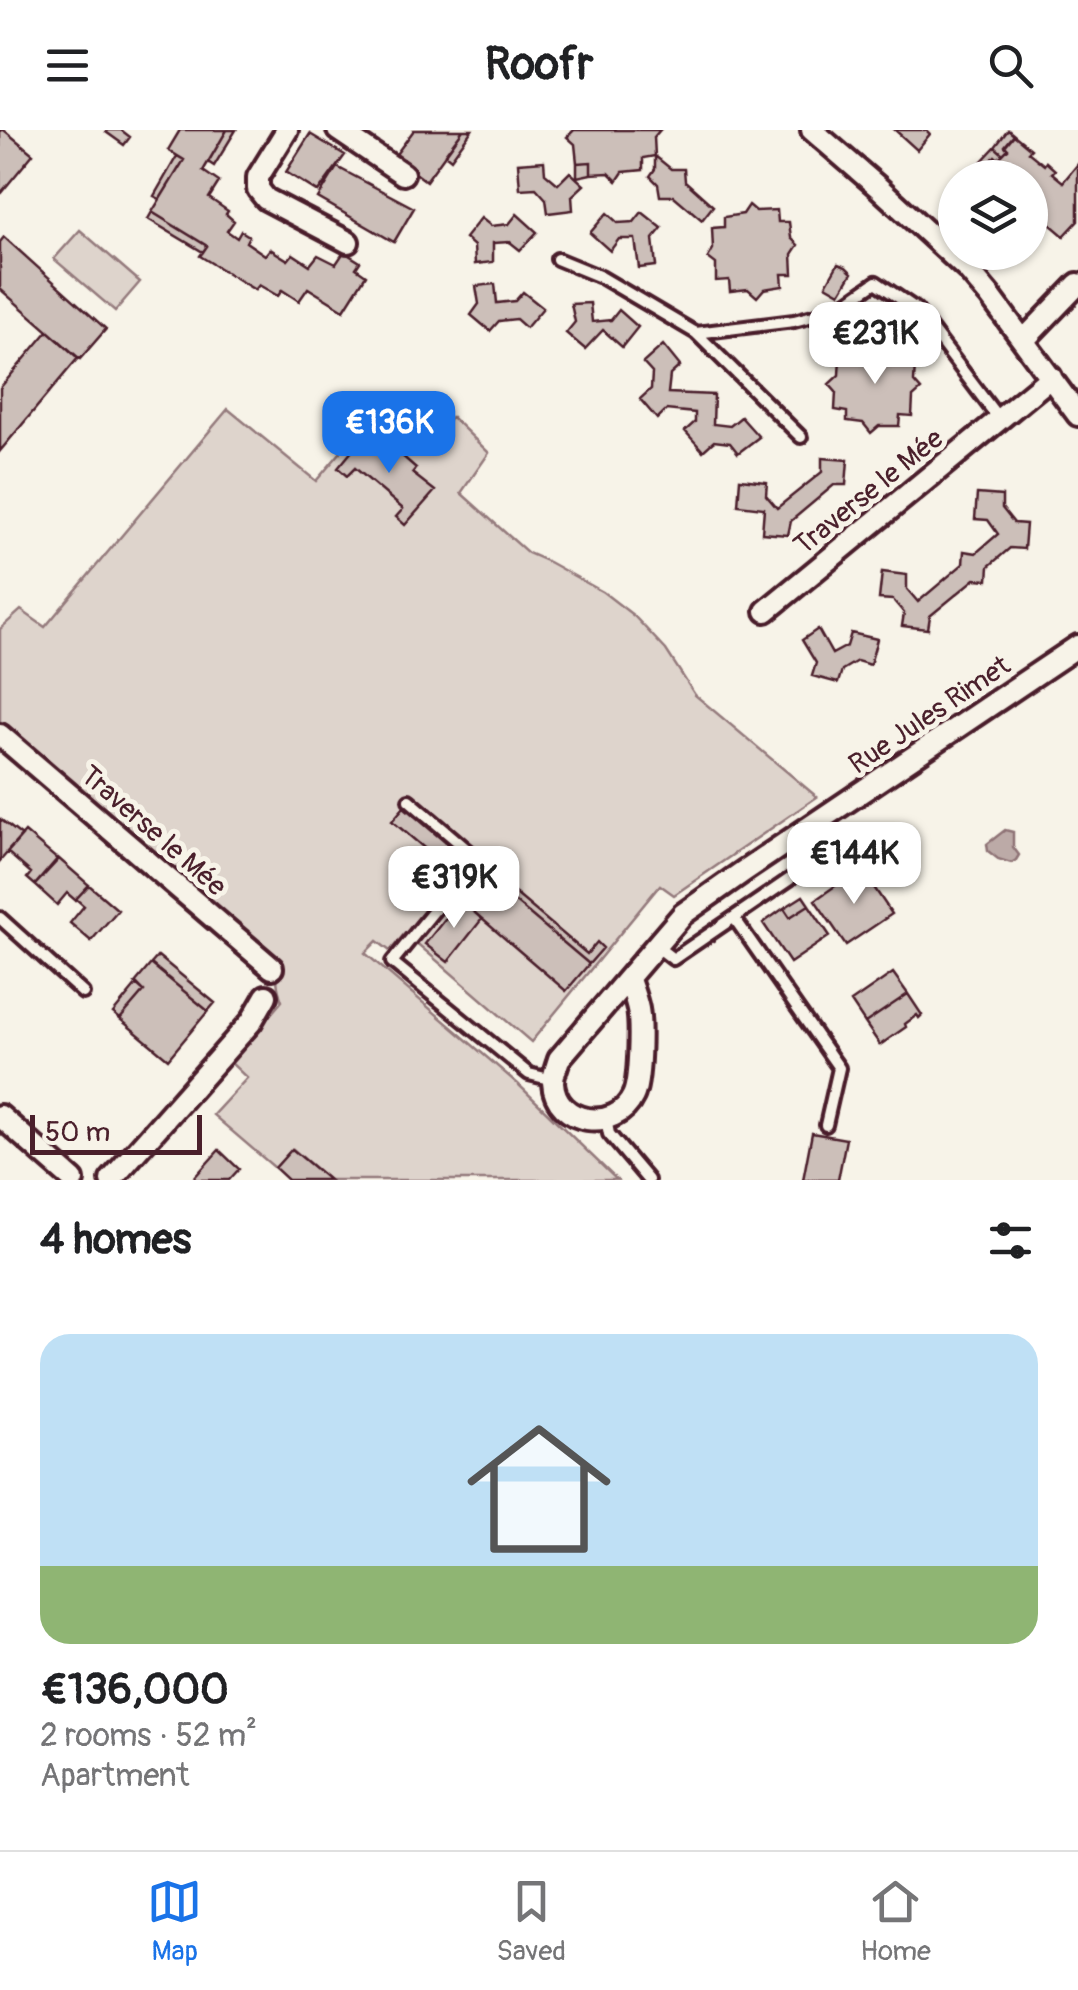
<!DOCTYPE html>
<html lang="en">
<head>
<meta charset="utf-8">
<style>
	body { margin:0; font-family:Pangolin,sans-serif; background:#f6f6f6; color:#202124; height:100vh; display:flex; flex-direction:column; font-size:38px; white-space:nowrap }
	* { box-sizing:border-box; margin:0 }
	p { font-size:32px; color:#757577 }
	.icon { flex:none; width:55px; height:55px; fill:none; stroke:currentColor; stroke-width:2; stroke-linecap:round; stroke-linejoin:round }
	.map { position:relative; height:1050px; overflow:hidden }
	.details { display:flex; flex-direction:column; background:#fff; flex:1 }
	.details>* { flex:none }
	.controls { position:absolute; left:938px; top:30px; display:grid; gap:20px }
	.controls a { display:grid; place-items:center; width:110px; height:110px; border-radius:50%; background:#fff; box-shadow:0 2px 8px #0004; font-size:50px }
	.scale { position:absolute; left:30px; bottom:25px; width:172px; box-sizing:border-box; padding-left:10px; border:5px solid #4a1f2b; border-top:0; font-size:28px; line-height:35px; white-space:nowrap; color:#4a1f2b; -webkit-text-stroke:8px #f7f3e8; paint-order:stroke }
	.price { position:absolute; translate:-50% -85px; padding:0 22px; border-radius:20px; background:#fff; color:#222; font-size:32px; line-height:65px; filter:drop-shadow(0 2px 5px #0008) }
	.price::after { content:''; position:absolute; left:50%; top:60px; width:30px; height:22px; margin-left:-15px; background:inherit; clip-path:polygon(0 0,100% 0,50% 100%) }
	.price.current { background:#1a73e8; color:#fff }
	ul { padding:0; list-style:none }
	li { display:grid; align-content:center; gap:20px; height:530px; padding:0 40px }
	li+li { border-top:2px solid #e0e0e0 }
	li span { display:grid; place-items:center; height:310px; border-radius:30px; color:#555 }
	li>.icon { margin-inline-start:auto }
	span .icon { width:180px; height:180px; fill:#fffc; stroke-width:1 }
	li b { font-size:42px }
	h2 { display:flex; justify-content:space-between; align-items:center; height:120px; padding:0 40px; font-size:42px }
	header { display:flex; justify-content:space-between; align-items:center; height:130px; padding:0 40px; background:#fff; font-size:45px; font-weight:700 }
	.dock { display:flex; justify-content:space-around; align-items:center; height:140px; border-top:2px solid #e0e0e0; background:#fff; font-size:28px; color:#757577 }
	.dock a { display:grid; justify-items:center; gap:5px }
	.dock .current { color:#1a73e8 }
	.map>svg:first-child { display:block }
	.green { fill:#ded4cc; stroke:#947a7c; stroke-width:2.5 }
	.water { fill:#bcaaa7; stroke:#8e7275; stroke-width:2.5 }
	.building { fill:#ccbfb9; stroke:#4a1f2b; stroke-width:2.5 }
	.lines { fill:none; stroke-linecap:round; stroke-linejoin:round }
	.lane-casing { stroke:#4a1f2b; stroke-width:18 }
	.street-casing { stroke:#4a1f2b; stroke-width:28 }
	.lane { stroke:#f7f3e8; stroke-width:10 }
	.street { stroke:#f7f3e8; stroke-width:20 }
	.labels { text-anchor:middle; stroke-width:10; stroke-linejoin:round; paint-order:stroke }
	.street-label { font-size:28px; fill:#4a1f2b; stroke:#f7f3e8 }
</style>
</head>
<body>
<header><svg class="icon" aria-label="menu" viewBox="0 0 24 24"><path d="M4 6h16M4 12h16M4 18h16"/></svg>Roofr<svg class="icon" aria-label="search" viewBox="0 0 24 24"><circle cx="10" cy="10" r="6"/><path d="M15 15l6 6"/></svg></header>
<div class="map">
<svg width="1078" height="1050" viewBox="0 0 1078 1050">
	<rect width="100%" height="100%" fill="#f7f3e8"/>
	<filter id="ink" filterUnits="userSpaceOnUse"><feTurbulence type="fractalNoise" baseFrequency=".01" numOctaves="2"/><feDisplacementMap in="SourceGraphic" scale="20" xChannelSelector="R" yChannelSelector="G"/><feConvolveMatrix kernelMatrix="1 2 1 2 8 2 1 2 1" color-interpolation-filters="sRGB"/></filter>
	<g filter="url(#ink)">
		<path class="green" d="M80 100 140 152 115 181 54 129Z
			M228 279 316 351 371 287 419 322 452 287 489 323 461 363 528 423 549 432 603 462 634 486 666 520 695 565 817 667 674 765 660 755 531 912 405 803 390 821 377 811 365 823 518 954 617 1050H329L293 1019 275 1038 213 985 247 948 230 932 282 871C277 857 275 848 281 834L0 592V499L21 480 45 497Z"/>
		<path class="water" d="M1005 700 1013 702V717L1019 725 1016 730 1011 733 998 729 988 721 987 714Z"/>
		<path class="building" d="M0 0H4L33 24 0 64Z
			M107 0H121L130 7 124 15 106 2Z
			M180 0H227L203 41 219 52 209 68 228 81 226 84 234 91 227 101 237 108 241 101 249 106 246 112 265 125 270 119 288 130 293 124 310 135 318 125 336 134 344 122 360 132 356 138 366 145 344 180 308 158 299 171 282 160 278 166 259 155 255 160 200 126 207 116 152 82 184 30 168 20Z
			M227 0H236L214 36 208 32Z
			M414 0H463L426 51 394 27Z
			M463 0H472L451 29 445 24Z
			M574 0H660L654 7 655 26 643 28V40L623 42 617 51 609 43 591 44V32L577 33 575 14 567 7Z
			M895 0H926L930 4 917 20Z
			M1008 0 1014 5 1005 16 1008 19 1003 24 995 17Z
			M310 4 345 25 318 62 286 42Z
			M1014 5 1031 19 1028 22 1044 35 1046 32 1055 40 1052 43 1063 52 1078 34V91L1064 106 1037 83 1040 80 1030 71V48H997L986 37 995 26 998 29 1008 19 1005 16Z
			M995 17 1003 24 998 29 995 26 986 37 980 33Z
			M177 26 184 30 160 69 154 66Z
			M655 26 671 39H684L685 51 713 76 702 90 674 66H660L658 54 650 46 655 39Z
			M544 31 545 43 558 54 570 42 584 55 572 66 573 80 548 83 546 69 536 58 520 59 518 33Z
			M591 32V44L577 47V33Z
			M337 37 414 78 394 112 318 68Z
			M749 75 756 81 777 80 778 92H789L791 108 798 115 792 124 793 144H782L783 156 764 159 757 167 748 159 730 161 729 150 716 151V134L708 128 713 119 712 98 724 97V87L743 84Z
			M1035 75 1040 80 1037 83 1048 93 1040 102 1030 93V80Z
			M152 82 207 116 203 122 148 89Z
			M642 82 662 98 653 109 656 136 639 138 635 109H619L610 121 590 103 607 83 618 93 634 92Z
			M517 84 537 102 520 120 510 112 493 113V132L475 134 474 116 465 108 481 88 491 96 509 94Z
			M4 107 106 199 80 229 0 159V112Z
			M838 134 846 137 852 143 840 163 826 155Z
			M495 154 497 173 515 171 523 162 543 178 526 198 516 189 499 191 490 201 471 185 479 174 476 156Z
			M590 173 592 192 611 190 619 180 638 197 622 217 603 200 585 219 566 203 575 192 571 174Z
			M48 201 78 228 0 321V258Z
			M879 211 885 218 904 220V233L915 234 914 252 921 260 913 267 912 286 900 285 899 296H879L871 303 863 293 847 291V282L835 280 836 262 829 254 839 245 840 228 851 229V217L870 218Z
			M663 215 680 236 670 245 668 263 714 265 713 294 730 296 741 287 759 307 738 323 730 313 714 311 703 321 685 301 695 292V283L666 280 657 289 640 269 651 259 652 243 643 233Z
			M367 303 388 322 392 317 416 338 412 343 435 361 405 395 396 387 403 379 355 338 347 346 338 338Z
			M822 328 848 330 846 355H834L791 391 788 405 762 403 764 378 738 375 740 349 767 352 766 365 777 378 822 342Z
			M977 364 1002 366V378L1014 393 1026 394 1024 419 1010 418 989 436 988 450 975 449 930 486 928 499 902 496 904 483 893 470 879 469 882 442 907 445V459L918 472 963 434 964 421 976 423 998 404 988 390 975 389Z
			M818 499 832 524 847 516 851 503 877 509 870 535 857 531 842 540 838 553 812 546 816 533 802 510Z
			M404 677 466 730 454 743 392 691Z
			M0 689 22 706 0 731Z
			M25 702 58 730 35 755 27 748 31 743 7 722Z
			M58 728 89 755 75 770 67 763 57 775 35 755Z
			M861 738 892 784 846 815 815 770Z
			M487 739 504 754 500 759 589 834 566 861 460 770Z
			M504 754 587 824 597 812 603 818 589 834 500 759Z
			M89 755 118 780 91 811 70 793 84 776 76 769Z
			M803 766 809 775 790 787 784 778Z
			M460 770 482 789 448 832 425 814Z
			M809 775 830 806 790 833 763 793 784 778 790 787Z
			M158 826 215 873 208 881 151 834Z
			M151 834 208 881 168 929 120 889 144 861 135 853Z
			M893 843 908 864 865 893 851 872Z
			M137 854 144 861 120 889 113 883Z
			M908 864 922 885 919 888 917 885 905 894 906 897 880 915 865 893Z
			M812 1003 846 1009 838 1050H803Z
			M292 1019 329 1050H288L275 1038Z
			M219 1020 239 1039 229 1050H192Z"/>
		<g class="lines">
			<g class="lane-casing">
				<path id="lane" d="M557 129 601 147 696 203 801 307
					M696 203 794 191 836 180 876 152 916 179 999 289
					M409 670 477 728 392 832 529 944 553 950
					M0 788 83 863
					M735 789 839 938 826 995
					M656 816 673 829 790 749
					M606 989 609 1004 648 1050"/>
			</g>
			<g class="street-casing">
				<path id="street" d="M287 0 258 47V59L266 69 348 112
					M338 0 403 44
					M812 0 878 57 968 140 990 166 1078 285
					M1024 210 1078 154
					M766 481 1051 247
					M0 605 272 838
					M629 849C632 859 636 869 638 879 641 895 640 952 633 966 616 1003 555 995 553 952 553 945 557 936 559 929L683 784 744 741 1078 516
					M0 986 73 1050
					M111 1050 251 892 266 866"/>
			</g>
			<use href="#lane" class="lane"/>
			<use href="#street" class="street"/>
		</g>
	</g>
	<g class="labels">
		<g class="street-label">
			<text transform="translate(868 361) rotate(-39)" y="10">Traverse le Mée</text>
			<text transform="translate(929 584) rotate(-34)" y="10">Rue Jules Rimet</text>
			<text transform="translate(154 700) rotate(41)" y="10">Traverse le Mée</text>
		</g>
	</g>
</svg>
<div class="controls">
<a><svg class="icon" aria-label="layers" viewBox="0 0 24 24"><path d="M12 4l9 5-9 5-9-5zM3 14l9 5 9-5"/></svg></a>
</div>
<div class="scale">50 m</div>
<b class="price" style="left:875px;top:257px">€231K</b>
<b class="price current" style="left:389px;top:346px">€136K</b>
<b class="price" style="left:854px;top:777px">€144K</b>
<b class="price" style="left:454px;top:801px">€319K</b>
</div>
<section class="details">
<h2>4 homes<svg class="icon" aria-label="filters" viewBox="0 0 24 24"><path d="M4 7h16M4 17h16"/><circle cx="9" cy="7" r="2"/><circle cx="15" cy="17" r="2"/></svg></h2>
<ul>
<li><span style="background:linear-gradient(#bfe0f5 75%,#8fb573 0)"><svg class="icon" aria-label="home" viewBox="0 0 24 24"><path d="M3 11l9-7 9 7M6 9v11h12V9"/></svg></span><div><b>€136,000</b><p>2 rooms · 52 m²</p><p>Apartment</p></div></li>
</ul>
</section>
<nav class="dock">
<a class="current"><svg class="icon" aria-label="map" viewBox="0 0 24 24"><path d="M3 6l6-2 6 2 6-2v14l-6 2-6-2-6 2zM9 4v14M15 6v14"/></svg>Map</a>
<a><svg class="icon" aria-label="saved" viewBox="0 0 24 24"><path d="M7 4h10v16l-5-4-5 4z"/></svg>Saved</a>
<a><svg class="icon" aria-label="home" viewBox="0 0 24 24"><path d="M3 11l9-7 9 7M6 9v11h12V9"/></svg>Home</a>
</nav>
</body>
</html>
